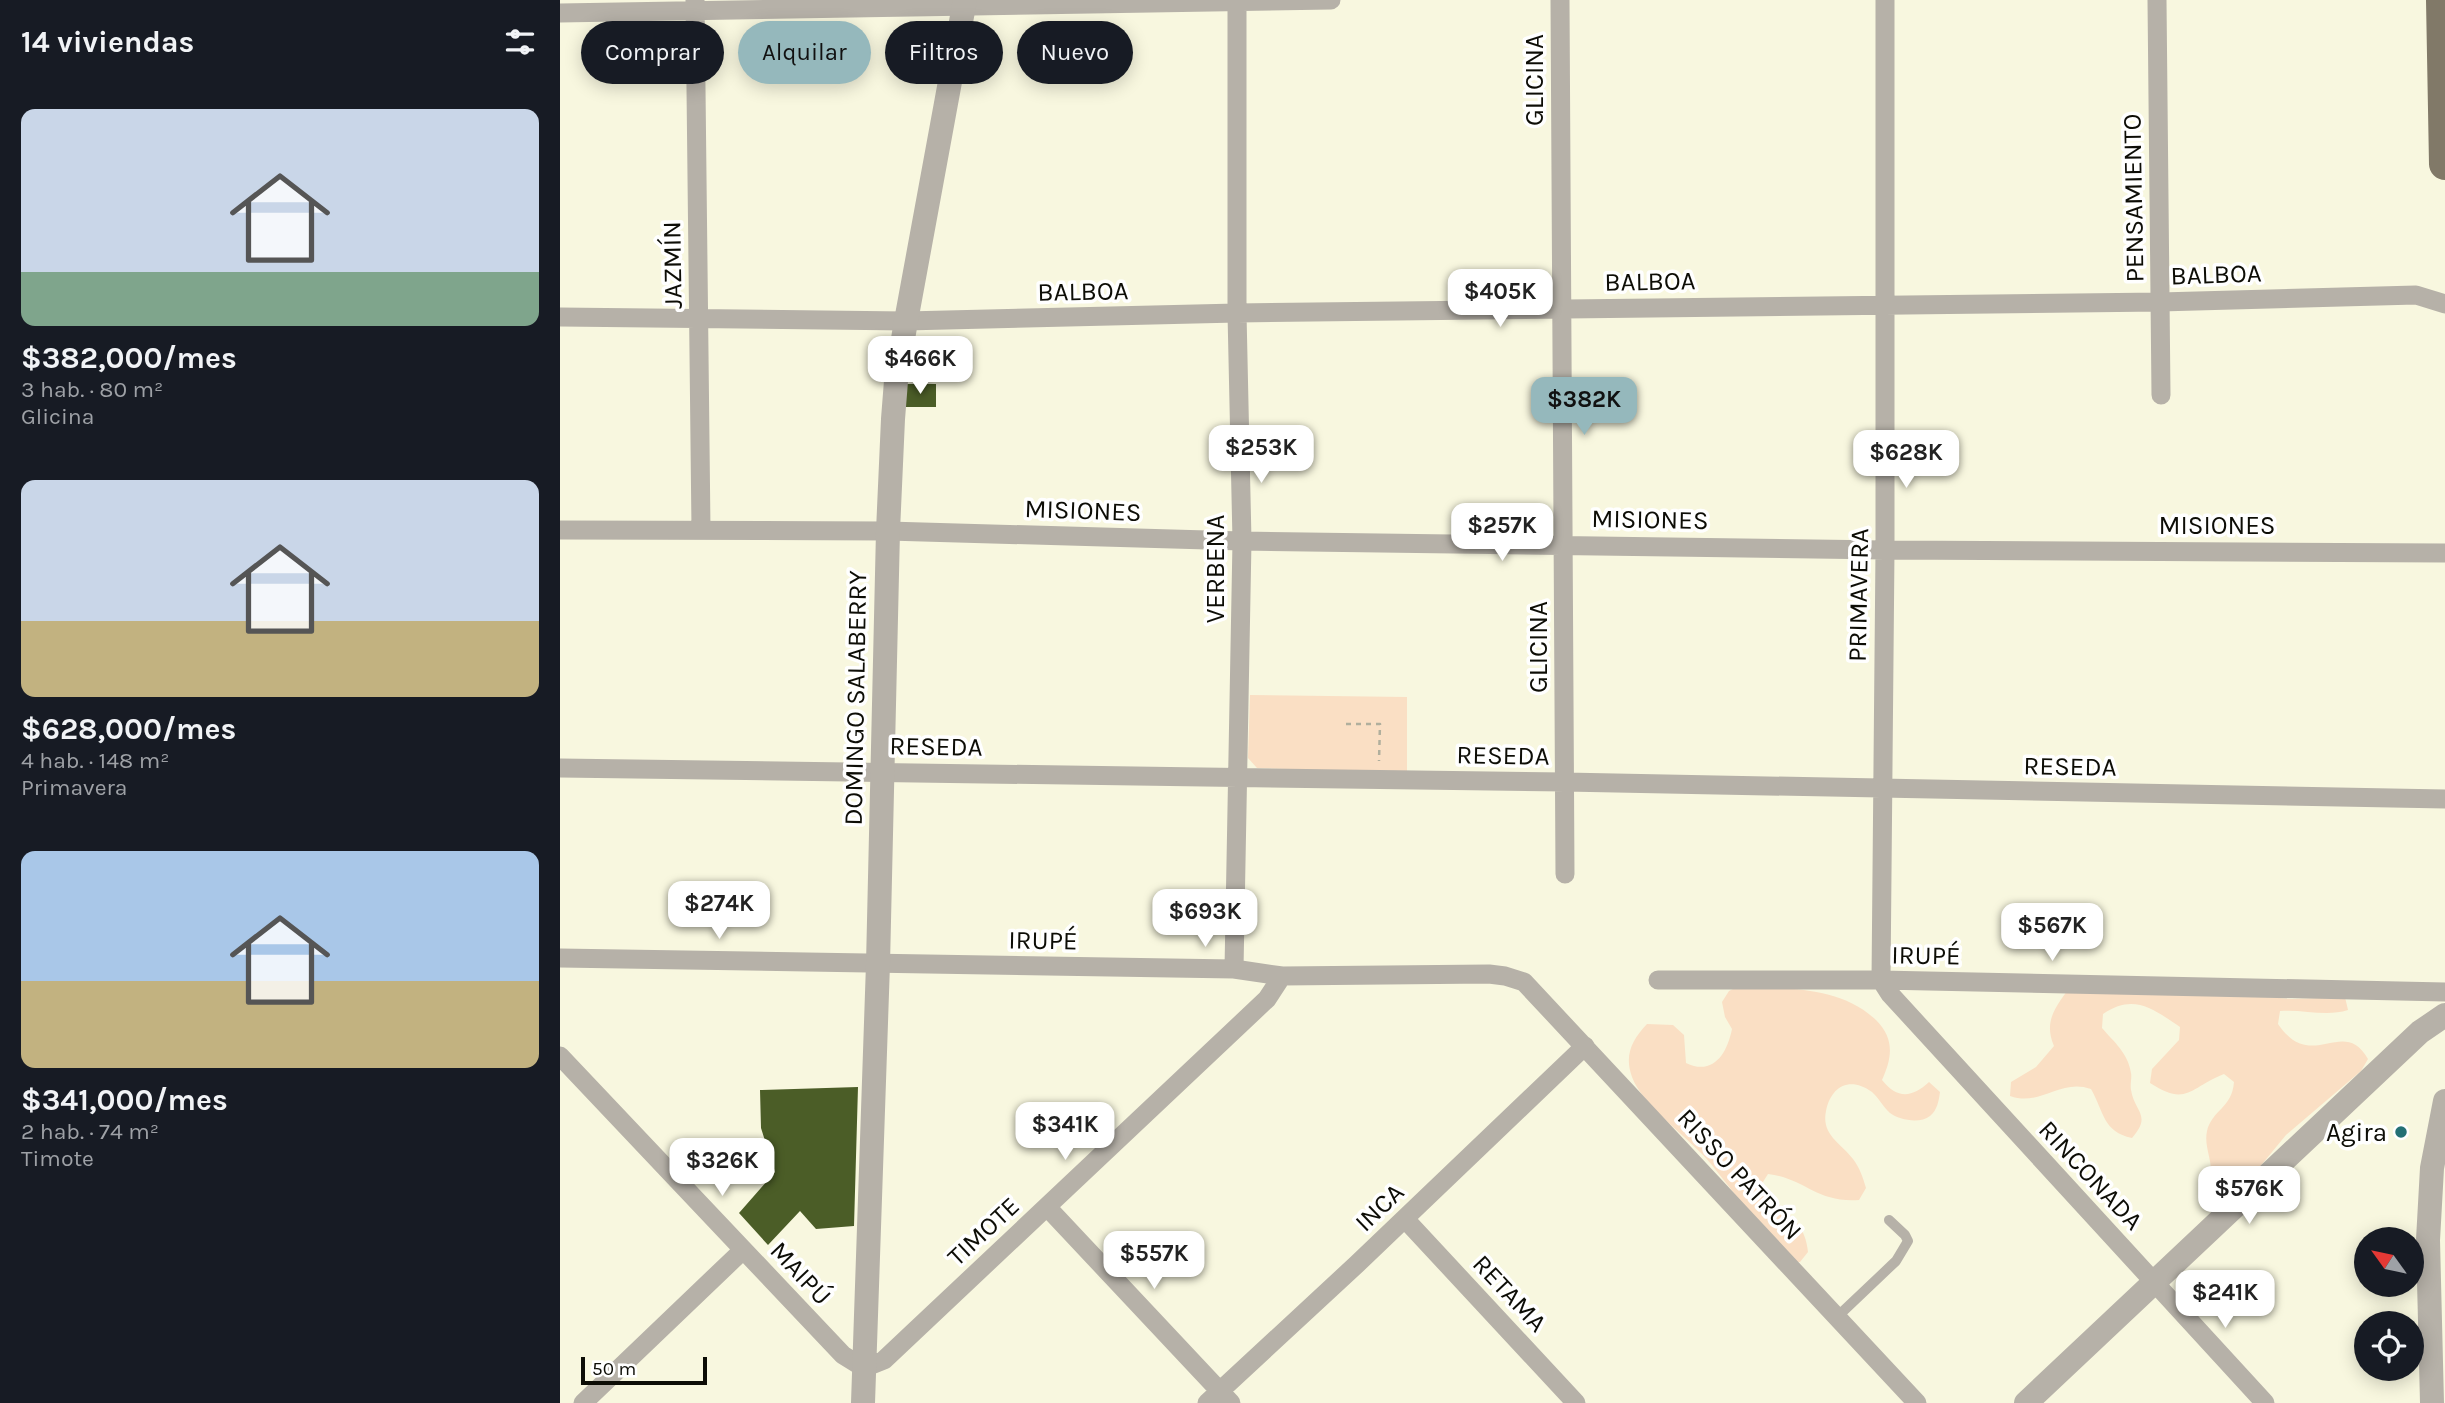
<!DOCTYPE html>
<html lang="es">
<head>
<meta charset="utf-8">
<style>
	body { margin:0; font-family:Karla,sans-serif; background:#20242c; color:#f1f3f6; height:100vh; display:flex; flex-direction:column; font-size:26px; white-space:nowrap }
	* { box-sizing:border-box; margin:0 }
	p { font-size:23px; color:#9ea1a6 }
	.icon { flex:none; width:38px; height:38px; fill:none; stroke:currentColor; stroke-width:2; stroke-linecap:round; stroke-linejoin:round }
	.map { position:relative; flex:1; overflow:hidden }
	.details { display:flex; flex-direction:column; background:#171b24; width:560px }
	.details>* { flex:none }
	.guide { position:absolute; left:21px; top:21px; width:665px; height:63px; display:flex; gap:14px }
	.needle { width:46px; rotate:303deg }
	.tools { position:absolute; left:1794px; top:1227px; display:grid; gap:14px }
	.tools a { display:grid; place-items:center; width:70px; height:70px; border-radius:50%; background:#171b24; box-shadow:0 4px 18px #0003; font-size:35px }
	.scale { position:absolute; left:21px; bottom:18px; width:126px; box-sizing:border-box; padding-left:7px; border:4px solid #0d0d06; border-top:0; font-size:19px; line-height:24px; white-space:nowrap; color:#0d0d06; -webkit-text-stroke:5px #fff; paint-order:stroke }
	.price { position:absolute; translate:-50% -60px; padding:0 16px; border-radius:14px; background:#fff; color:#222; font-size:23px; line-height:46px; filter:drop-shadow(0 2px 4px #0008) }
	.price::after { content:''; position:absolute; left:50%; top:42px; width:21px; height:16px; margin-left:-10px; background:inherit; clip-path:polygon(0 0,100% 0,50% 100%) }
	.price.on { background:#95b8bc; color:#111 }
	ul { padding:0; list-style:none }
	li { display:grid; align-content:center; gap:14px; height:371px; padding:0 21px }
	li span { display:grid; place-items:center; height:217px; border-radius:14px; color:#555 }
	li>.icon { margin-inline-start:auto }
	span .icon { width:126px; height:126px; fill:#fffc; stroke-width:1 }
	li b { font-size:30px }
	h2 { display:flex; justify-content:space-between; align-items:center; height:84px; padding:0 21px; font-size:30px }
	.tag { padding:0 24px; border-radius:32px; background:#171b24; box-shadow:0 4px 18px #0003; font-size:24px; line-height:63px }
	.tag.on { background:#95b8bc; color:#111 }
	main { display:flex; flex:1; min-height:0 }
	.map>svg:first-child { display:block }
	.green { fill:#fadfc4 }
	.building { fill:#4b5d27 }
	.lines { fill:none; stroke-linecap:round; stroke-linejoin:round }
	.path { stroke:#b0af9d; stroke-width:2.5; stroke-dasharray:5 5; stroke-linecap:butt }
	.service { stroke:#b6b1a8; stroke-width:10 }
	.minor { stroke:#b6b1a8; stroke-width:19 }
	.tertiary { stroke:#b6b1a8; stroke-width:24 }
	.primary { stroke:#817968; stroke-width:32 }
	.poi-dot { fill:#247074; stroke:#fff; stroke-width:2.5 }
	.labels { text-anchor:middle; stroke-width:7; stroke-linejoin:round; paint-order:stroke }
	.street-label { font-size:26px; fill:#0d0d06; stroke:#fff }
	.poi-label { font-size:26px; fill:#0d0d06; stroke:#fff; text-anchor:end }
</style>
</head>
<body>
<main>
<section class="details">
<h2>14 viviendas<svg class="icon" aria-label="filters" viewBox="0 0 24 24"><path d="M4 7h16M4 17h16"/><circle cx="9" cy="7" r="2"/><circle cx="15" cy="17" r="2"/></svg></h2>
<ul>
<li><span style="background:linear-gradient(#c9d6e8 75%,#7fa58c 0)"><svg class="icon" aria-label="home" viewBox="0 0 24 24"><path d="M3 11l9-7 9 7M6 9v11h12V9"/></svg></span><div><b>$382,000/mes</b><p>3 hab. · 80 m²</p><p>Glicina</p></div></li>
<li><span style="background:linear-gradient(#c9d6e8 65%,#c2b280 0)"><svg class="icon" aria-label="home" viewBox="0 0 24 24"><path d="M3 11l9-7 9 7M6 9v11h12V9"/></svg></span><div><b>$628,000/mes</b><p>4 hab. · 148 m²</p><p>Primavera</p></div></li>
<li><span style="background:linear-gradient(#a9c7e8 60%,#c2b280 0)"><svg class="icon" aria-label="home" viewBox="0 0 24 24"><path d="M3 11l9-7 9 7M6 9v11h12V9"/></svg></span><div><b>$341,000/mes</b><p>2 hab. · 74 m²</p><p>Timote</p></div></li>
</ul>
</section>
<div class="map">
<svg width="1885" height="1403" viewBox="0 0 1885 1403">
	<rect width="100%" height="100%" fill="#f8f7df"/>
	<path class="green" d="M690 695 847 697V773L697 768 688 758Z
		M1514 981 1732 999 1785 997 1788 1010C1766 1017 1743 1009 1720 1011L1718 1024C1752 1074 1783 1015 1808 1059L1801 1071 1726 1135 1698 1169 1673 1183 1659 1181 1651 1171C1651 1157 1644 1145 1647 1131 1652 1110 1672 1108 1674 1082L1664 1074C1629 1088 1627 1107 1590 1083L1592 1069 1619 1040 1620 1027C1593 1009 1574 993 1543 1014L1542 1028C1554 1042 1568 1053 1571 1073 1572 1078 1570 1084 1571 1090 1575 1113 1592 1115 1572 1138 1543 1132 1544 1112 1531 1089 1500 1078 1481 1107 1450 1096L1451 1082 1476 1067 1494 1046C1482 1018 1499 1004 1514 981Z
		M1181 985C1229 990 1279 985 1316 1020 1335 1039 1332 1058 1322 1080 1337 1099 1352 1098 1369 1082L1380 1092C1379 1100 1377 1111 1370 1116 1360 1124 1339 1120 1330 1113 1323 1107 1319 1098 1312 1092 1290 1076 1271 1086 1266 1111 1261 1135 1281 1143 1293 1159 1300 1168 1303 1178 1306 1188L1299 1200C1256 1203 1245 1178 1208 1174L1201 1185C1219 1210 1245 1217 1248 1252L1240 1262H1227C1201 1230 1177 1196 1151 1164 1130 1138 1083 1107 1072 1077 1064 1055 1072 1040 1087 1024L1113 1025 1124 1035 1126 1063C1153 1076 1167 1054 1172 1029L1165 1017 1162 1002 1169 991Z"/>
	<path class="building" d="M344 384H376V407H344Z
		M298 1087 294 1226 256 1229 240 1211 208 1245 179 1213 215 1172 201 1128 200 1090Z"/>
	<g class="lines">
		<path class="path" d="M786 724H820L819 761"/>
		<path class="service" d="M1277 1317 1336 1261 1348 1241 1345 1235 1329 1220"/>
		<path class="minor" d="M135 0 141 530
			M1000 0 1005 874
			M1325 0V550L1321 980 1330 994 1705 1403
			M1597 0 1601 395
			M0 13 771 0
			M0 317 346 321 677 313 1600 302 1856 295 1885 304
			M0 530 328 531 682 541 1325 550 1885 553
			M0 768 1005 782 1885 799
			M0 958 674 969 722 976 929 974 945 976 964 982 1357 1403
			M674 969 682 541 677 313V0
			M1098 980H1321L1885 992
			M0 1056 283 1355 304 1368 324 1360 707 999 722 976
			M487 1207 671 1403
			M845 1219 1016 1403
			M23 1403 183 1250
			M647 1403 797 1264 1025 1046"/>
		<path class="tertiary" d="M303 1403 318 964 328 531 333 419 336 381 346 321 405 0
			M1466 1403 1860 1032 1885 1015
			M1872 1403 1868 1240 1872 1168 1885 1101"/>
		<path class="primary" d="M1882 0 1885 164"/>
	</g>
	<circle class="poi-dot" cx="1841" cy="1132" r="7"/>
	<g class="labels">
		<g class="street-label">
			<text transform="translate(974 80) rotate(-90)" y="9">GLICINA</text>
			<text transform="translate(1573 198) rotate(-91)" y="9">PENSAMIENTO</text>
			<text transform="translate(112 265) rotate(-91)" y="9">JAZMÍN</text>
			<text transform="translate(1656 274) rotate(-2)" y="9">BALBOA</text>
			<text transform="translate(1090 281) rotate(-1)" y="9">BALBOA</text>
			<text transform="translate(523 291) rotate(-1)" y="9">BALBOA</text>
			<text transform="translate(523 510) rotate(2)" y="9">MISIONES</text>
			<text transform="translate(1090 519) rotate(1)" y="9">MISIONES</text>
			<text x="1657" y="534">MISIONES</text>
			<text transform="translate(655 569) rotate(-90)" y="9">VERBENA</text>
			<text transform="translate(1298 595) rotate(-89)" y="9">PRIMAVERA</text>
			<text transform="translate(978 647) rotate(-90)" y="9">GLICINA</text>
			<text transform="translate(295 698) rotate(-89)" y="9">DOMINGO SALABERRY</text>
			<text transform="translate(376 746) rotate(1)" y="9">RESEDA</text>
			<text transform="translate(943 755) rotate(1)" y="9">RESEDA</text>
			<text transform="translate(1510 766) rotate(1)" y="9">RESEDA</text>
			<text transform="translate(483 940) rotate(1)" y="9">IRUPÉ</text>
			<text transform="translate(1366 955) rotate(1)" y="9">IRUPÉ</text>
			<text transform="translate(1180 1174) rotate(47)" y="9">RISSO PATRÓN</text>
			<text transform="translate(1531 1175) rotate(47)" y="9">RINCONADA</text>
			<text transform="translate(819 1207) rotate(-44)" y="9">INCA</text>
			<text transform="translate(423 1231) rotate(-43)" y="9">TIMOTE</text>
			<text transform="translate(241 1273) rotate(47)" y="9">MAIPÚ</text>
			<text transform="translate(950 1293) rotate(47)" y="9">RETAMA</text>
		</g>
		<g class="poi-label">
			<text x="1827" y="1141">Agira</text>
		</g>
	</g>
</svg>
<div class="tools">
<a><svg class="needle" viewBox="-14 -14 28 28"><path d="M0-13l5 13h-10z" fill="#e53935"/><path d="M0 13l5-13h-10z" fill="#9ea1a6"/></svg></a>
<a><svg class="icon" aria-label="locate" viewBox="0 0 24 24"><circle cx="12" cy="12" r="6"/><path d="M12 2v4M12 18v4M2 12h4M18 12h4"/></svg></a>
</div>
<div class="scale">50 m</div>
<b class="price" style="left:940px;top:329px">$405K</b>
<b class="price" style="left:360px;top:396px">$466K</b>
<b class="price on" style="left:1024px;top:437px">$382K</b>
<b class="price" style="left:701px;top:485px">$253K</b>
<b class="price" style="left:1346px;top:490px">$628K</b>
<b class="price" style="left:942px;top:563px">$257K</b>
<b class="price" style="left:159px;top:941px">$274K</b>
<b class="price" style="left:645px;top:949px">$693K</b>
<b class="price" style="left:1492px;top:963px">$567K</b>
<b class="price" style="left:505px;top:1162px">$341K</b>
<b class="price" style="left:162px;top:1198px">$326K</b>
<b class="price" style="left:1689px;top:1226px">$576K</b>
<b class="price" style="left:594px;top:1291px">$557K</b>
<b class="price" style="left:1665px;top:1330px">$241K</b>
<div class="guide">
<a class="tag">Comprar</a>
<a class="tag on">Alquilar</a>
<a class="tag">Filtros</a>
<a class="tag">Nuevo</a>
</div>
</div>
</main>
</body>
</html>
